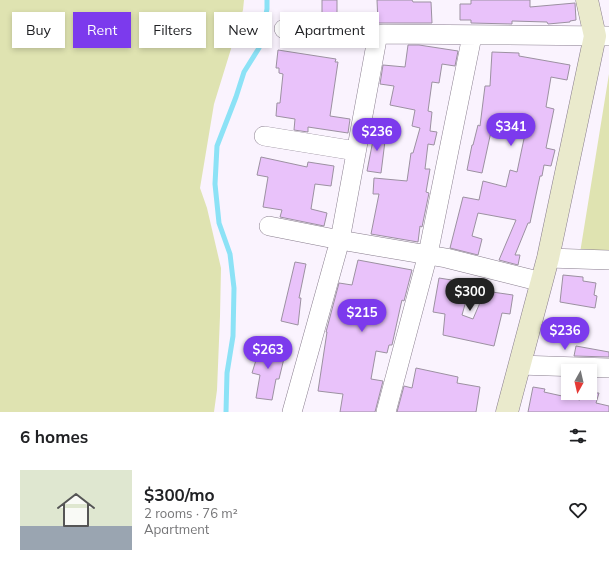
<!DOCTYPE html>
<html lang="en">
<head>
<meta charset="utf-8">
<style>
	body { margin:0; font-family:Mulish,sans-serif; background:#f6f6f6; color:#202124; height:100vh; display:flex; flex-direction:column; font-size:15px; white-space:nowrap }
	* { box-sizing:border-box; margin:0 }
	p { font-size:13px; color:#757577 }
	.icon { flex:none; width:22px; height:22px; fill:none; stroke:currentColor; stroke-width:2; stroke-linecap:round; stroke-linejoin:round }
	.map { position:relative; height:412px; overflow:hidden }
	.drawer { display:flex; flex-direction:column; background:#fff; flex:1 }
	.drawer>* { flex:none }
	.guide { position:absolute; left:12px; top:12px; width:400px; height:36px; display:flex; gap:8px }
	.needle { width:26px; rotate:188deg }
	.controls { position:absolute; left:561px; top:364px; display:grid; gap:8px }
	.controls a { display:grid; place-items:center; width:36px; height:36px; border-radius:0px; background:#fff; box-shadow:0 2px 6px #0003; font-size:20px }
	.price { position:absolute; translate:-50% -34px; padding:0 9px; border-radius:14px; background:#7c3aed; color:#fff; font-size:13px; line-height:26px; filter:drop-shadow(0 1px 2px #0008) }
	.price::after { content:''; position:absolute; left:50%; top:24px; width:12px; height:9px; margin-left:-6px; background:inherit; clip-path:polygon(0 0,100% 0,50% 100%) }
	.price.active { background:#222; color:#fff }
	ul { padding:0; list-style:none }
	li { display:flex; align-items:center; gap:12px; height:100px; padding:0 20px }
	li+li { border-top:1px solid #e0e0e0 }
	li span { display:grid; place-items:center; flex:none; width:112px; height:80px; border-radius:0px; color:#555 }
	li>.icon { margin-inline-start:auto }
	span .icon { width:48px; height:48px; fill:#fffc; stroke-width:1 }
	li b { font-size:17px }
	h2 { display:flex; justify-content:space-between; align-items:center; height:48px; padding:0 20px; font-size:17px }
	.pill { padding:0 14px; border-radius:0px; background:#fff; box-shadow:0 2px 6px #0003; font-size:14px; line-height:36px }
	.pill.active { background:#7c3aed; color:#fff }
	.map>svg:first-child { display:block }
	.green { fill:#dfe3b1 }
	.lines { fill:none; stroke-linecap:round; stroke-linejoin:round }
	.stream { stroke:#8ce2f6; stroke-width:5 }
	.building { fill:#e9c2fa; stroke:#9c91a1 }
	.street-casing { stroke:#897e8e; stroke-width:20 }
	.secondary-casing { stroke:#897e8e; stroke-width:23 }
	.street { stroke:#fff; stroke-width:19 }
	.secondary { stroke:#eaeacc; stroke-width:22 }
</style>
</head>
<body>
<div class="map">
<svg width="609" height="412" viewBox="0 0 609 412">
	<rect width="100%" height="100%" fill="#faf3fe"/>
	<path class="green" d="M0 0H244L243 10 214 104 200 188 207 208 221 268 220 316 217 390 214 412H0Z
		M609 74V260L579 259Z"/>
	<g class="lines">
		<path class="stream" d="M226 412 227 373 233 336 234 288 230 254 219 223 215 184 217 146 236 97 244 72 259 48 267 9V0"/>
	</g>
	<path class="building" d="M322 0H337V21L322 20Z
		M377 0H412L413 2H431L432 23H378Z
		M471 0H530V7L575 3 576 20 570 21V22L548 24 547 22 512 21V24L471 23V20H460V4H471Z
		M408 45H419L458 51 455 66 442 64 439 83 432 82 428 111 432 112 430 131 437 132 434 145 428 144 425 169H430L426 192 429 193 422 227 420 226 418 242 371 234 379 194H373L374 178 407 181 411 153H413L420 128 412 126 415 110 390 105 394 86 380 84 383 65 405 67Z
		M278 50 336 59 335 62H338L330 116 350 119 348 133 308 127V132L294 130 295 119 276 116 277 103H280L283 74 279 73V68H276Z
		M492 52 519 53V56L570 65 567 80 551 77 546 107 554 109 546 148 555 150 551 166 544 165 542 176H540L530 223H528L515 255H520L518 265 499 260 516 220 478 213 472 236 482 239 478 255 450 248 463 197 479 200 483 181 506 187 510 170 517 172 525 134 492 127 482 173 467 170 472 145H473L478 125 480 126 485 86H490Z
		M375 130 386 133 381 173 367 171Z
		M261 157 307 167 308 162 334 166 331 186 315 184 311 209 327 213 324 226 280 217 282 210 263 207 268 177 257 175Z
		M358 260 412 270 404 301 402 300 401 304 392 345H389L387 353 376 351 371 379 383 381 375 412H340L343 394 318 391 327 332H326L339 283 352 285Z
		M295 262 306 264 299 298H301L298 325 281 321Z
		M563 275 583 277V281L596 283 594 295 597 296 595 308 560 302Z
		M439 278 471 283 462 315 473 319 485 291 513 295 510 314 502 313 494 346 443 335 445 314 433 312Z
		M261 344 286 350 279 379H276L272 400 256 398 260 375 252 373Z
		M576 346 609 352V357L574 356Z
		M416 368 458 377 457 383 480 387 476 412H397L404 386 412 388Z
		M533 387 545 389 544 392 580 400 582 393H599L596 403 609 406V412H528Z"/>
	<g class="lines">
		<g class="street-casing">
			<path id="street" d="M284 29 379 35
				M264 136 356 151
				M269 226 340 240 446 258 542 282
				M548 258 609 260
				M519 365 609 368
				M292 412 340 240 377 39 379 35 383 34 609 36
				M386 412 428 254 472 36"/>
		</g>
		<g class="secondary-casing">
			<path id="secondary" d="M507 412 548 258 595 36 587 0"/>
		</g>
		<use href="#street" class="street"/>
		<use href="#secondary" class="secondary"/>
	</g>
</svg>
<div class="controls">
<a><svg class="needle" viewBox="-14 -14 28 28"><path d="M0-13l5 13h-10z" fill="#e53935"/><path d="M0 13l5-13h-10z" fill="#757577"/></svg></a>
</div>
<b class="price" style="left:511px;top:147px">$341</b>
<b class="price" style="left:377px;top:152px">$236</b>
<b class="price active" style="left:470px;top:312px">$300</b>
<b class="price" style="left:362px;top:333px">$215</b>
<b class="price" style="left:565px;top:351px">$236</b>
<b class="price" style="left:268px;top:370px">$263</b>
<div class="guide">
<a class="pill">Buy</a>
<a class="pill active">Rent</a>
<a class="pill">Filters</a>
<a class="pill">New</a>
<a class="pill">Apartment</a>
</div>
</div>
<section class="drawer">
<h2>6 homes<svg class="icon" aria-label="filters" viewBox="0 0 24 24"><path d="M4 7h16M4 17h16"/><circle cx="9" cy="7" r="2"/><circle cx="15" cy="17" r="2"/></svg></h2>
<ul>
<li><span style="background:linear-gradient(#dfe7d0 70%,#9aa5b1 0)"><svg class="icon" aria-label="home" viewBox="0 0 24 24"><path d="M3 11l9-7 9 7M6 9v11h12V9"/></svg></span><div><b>$300/mo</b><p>2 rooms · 76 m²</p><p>Apartment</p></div><svg class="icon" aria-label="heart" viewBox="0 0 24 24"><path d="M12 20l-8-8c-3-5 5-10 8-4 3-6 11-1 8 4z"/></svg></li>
</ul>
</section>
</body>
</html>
